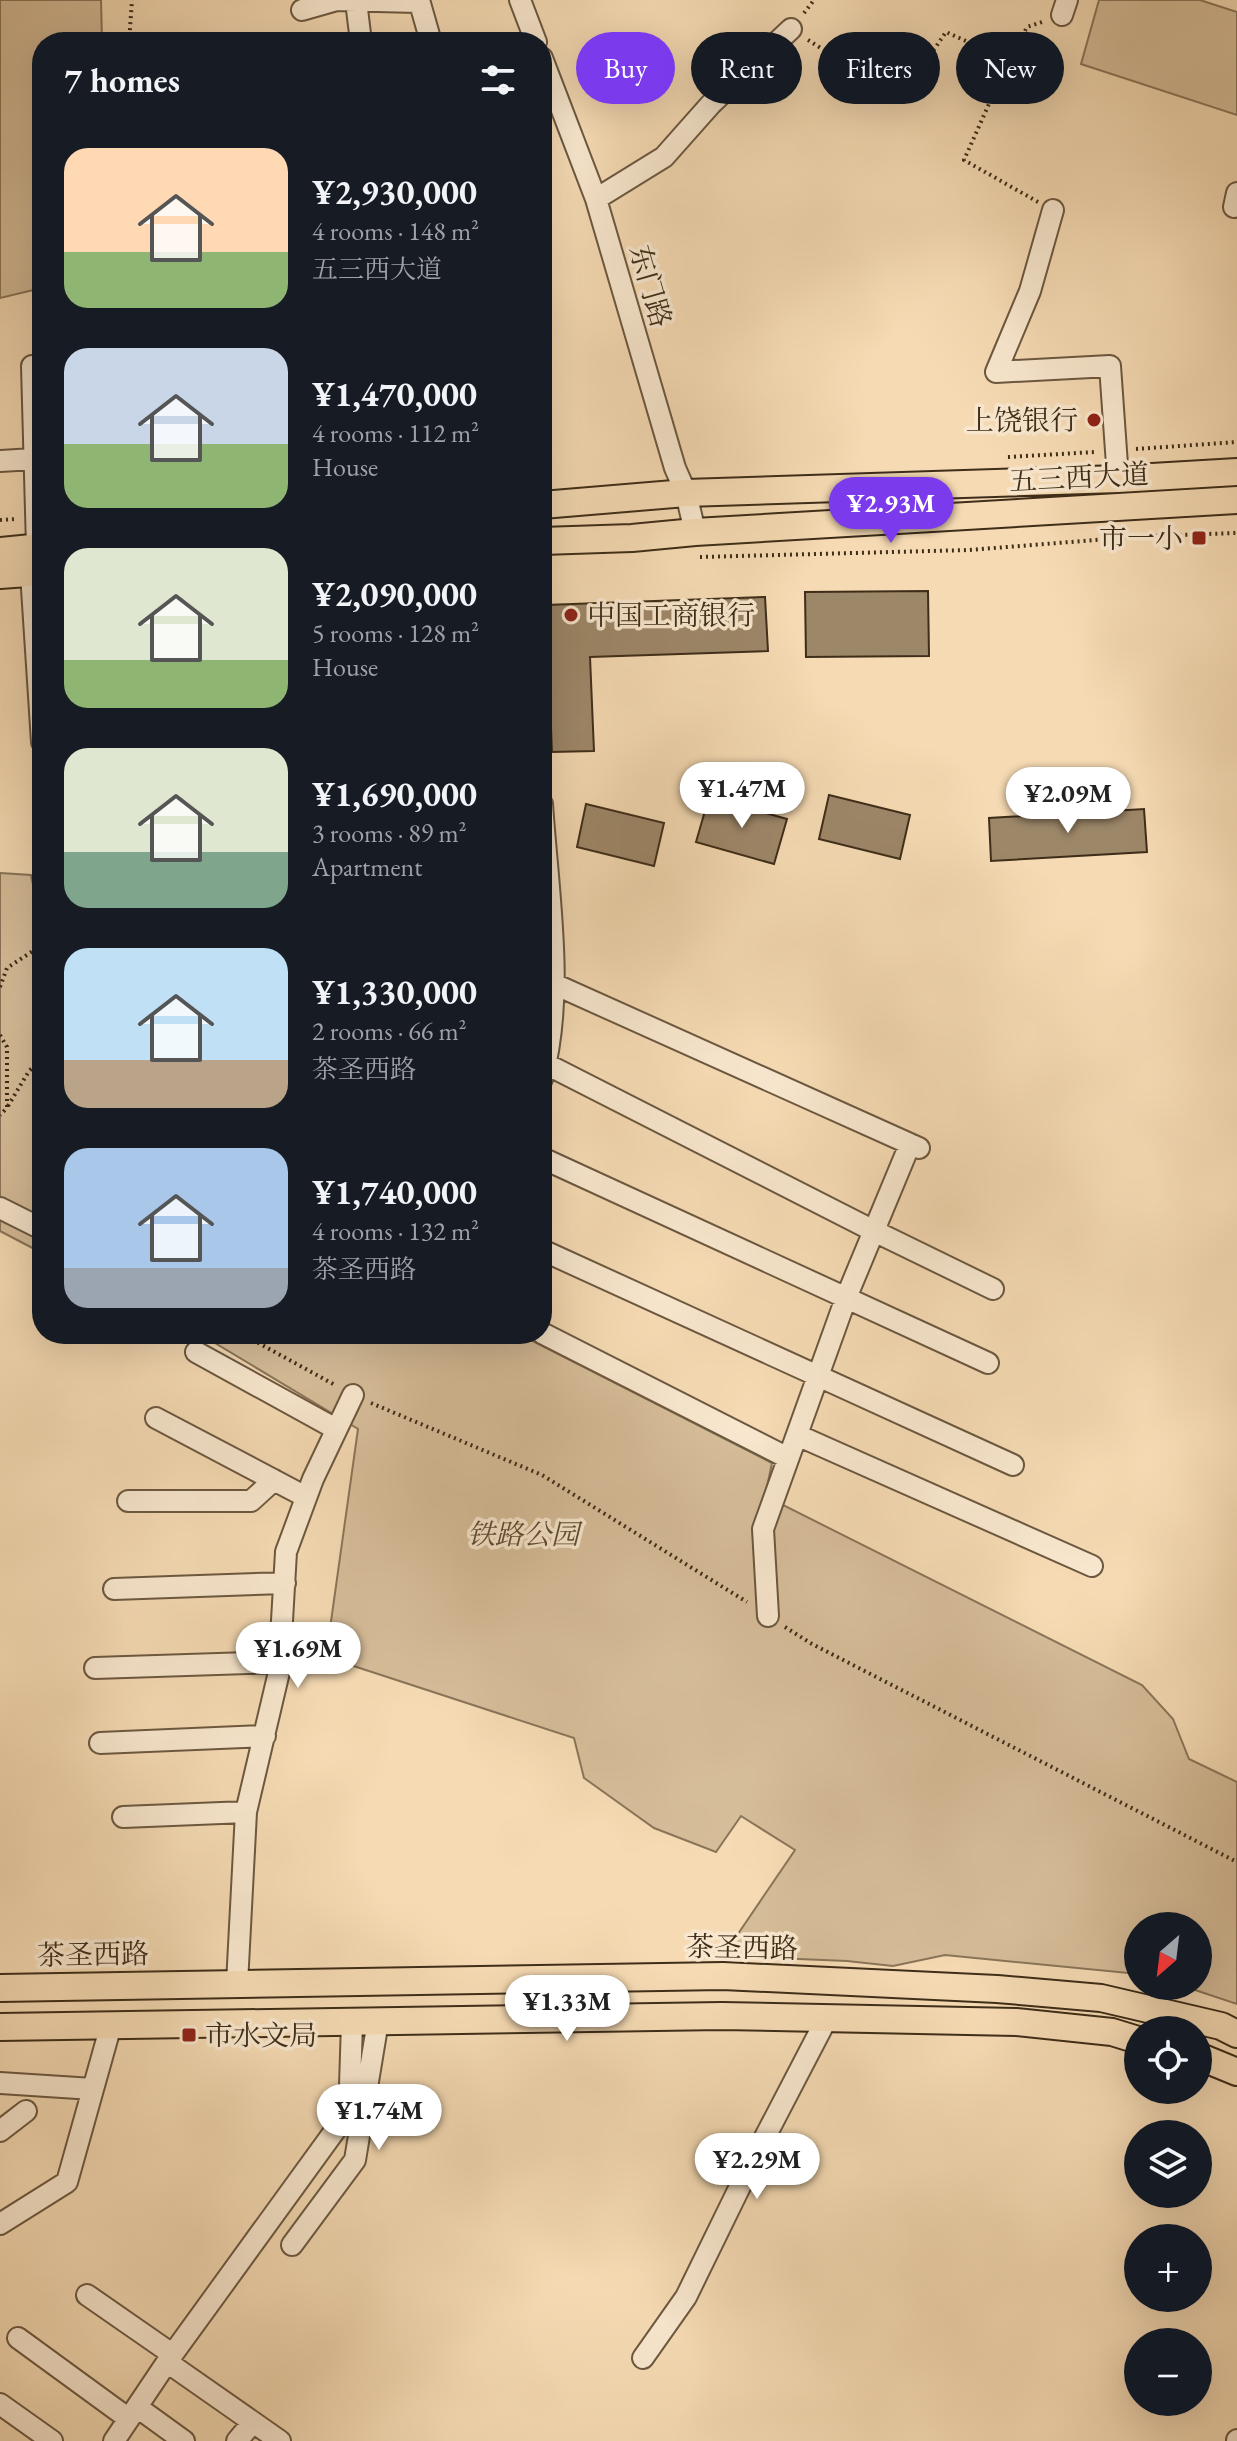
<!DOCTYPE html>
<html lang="en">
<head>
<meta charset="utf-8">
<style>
	body { margin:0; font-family:"EB Garamond","Noto Serif SC",serif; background:#242831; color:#f1f3f6; height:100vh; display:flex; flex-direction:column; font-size:30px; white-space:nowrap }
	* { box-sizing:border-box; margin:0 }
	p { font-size:26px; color:#9ea1a6 }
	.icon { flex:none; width:44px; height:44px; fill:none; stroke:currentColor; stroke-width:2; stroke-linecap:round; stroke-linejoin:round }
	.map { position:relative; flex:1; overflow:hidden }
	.panel { position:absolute; left:32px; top:32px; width:520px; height:1312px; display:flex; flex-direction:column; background:#171b24; border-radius:32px; box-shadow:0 8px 32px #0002 }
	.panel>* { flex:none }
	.guide { position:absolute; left:576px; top:32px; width:540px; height:72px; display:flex; gap:16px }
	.needle { width:52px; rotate:208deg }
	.buttons { position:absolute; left:1124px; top:1912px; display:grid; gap:16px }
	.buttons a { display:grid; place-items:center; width:88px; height:88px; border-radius:50%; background:#171b24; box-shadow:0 8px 32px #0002; font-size:40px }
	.price { position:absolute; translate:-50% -68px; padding:0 18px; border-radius:28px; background:#fff; color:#222; font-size:26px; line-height:52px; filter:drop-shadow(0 2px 4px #0008) }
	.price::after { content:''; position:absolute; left:50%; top:48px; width:24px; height:18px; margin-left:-12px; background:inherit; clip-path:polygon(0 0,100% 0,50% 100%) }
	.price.active { background:#7c3aed; color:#fff }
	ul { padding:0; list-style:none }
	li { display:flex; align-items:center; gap:24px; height:200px; padding:0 32px }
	li span { display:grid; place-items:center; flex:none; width:224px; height:160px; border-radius:24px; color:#555 }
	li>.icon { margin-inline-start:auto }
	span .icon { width:96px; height:96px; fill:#fffc; stroke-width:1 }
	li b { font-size:34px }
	h2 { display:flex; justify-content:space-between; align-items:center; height:96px; padding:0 32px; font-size:34px }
	.chip { padding:0 28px; border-radius:36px; background:#171b24; box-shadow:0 8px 32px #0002; font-size:28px; line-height:72px }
	.chip.active { background:#7c3aed; color:#fff }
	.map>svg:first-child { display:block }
	.green { fill:#d6bd99; stroke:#8a7559; stroke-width:2 }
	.building { fill:#9d8769; stroke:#3e2d19; stroke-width:2 }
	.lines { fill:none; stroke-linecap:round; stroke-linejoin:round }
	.minor-casing { stroke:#6c5840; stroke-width:24 }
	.major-casing { stroke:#3e2d19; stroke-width:30 }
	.path { stroke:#3e2d19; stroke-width:4; stroke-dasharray:2 4; stroke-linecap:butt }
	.minor { stroke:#f8e7ce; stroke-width:20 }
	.major { stroke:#f5dab3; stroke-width:26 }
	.poi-dot { fill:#8f2418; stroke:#f8e7ce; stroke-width:3 }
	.labels { text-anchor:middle; stroke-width:7; stroke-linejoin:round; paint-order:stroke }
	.street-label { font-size:28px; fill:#3e2d19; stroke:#f8e7ce }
	.poi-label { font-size:28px; fill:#3e2d19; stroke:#f8e7ce; text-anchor:end }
	.park-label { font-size:28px; font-style:italic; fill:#5c4a33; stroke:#f8e7ce }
</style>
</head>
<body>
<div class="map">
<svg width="1237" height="2441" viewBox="0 0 1237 2441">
	<rect width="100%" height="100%" fill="#f5dab3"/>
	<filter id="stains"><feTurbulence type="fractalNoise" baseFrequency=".0025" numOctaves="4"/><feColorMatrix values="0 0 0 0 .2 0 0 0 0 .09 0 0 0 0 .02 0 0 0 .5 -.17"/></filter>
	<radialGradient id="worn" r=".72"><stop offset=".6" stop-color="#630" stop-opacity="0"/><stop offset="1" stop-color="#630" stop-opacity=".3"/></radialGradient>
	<path class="green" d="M0 0H101L102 42H42V288L0 298Z
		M1099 0H1200L1237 12V115L1081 64Z
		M0 873 31 875 42 928V1253L0 1231Z
		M200 1334H519L772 1463 765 1496 1142 1685 1173 1719 1189 1759 1237 1782V2004L1183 1986H1198V1926H1138V1974L945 1955 893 1966 847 1961 723 1956 795 1850 741 1816 716 1852 654 1828 584 1778 574 1738 326 1657 358 1429Z"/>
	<path class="building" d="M928 591 929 656 806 657 805 592Z
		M765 597 768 651 590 657 594 751 552 752 546 605Z
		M829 795 910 815 900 859 819 839Z
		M709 797 787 819 774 864 696 842Z
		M586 804 664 823 654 866 577 847Z
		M1144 809 1147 852 991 861 989 818Z"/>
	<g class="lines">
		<g class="minor-casing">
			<path id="minor" d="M419 0 431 42
				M520 0 536 42
				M356 1 361 42
				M302 10 337 0 417 2
				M1062 15 1067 0
				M542 58 596 199 675 468 686 493 695 532
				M596 199 664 157 711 104 791 29
				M1234 207 1237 193
				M1053 210 1030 291 996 372 1110 366 1118 479
				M32 366 37 547
				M0 461 34 459
				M31 573 42 742
				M542 804C548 894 565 991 542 1079
				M554 984 919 1148
				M546 1064 872 1230 993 1289
				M542 1158 988 1363
				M0 1208 42 1229
				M542 1250 1013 1465
				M542 1333 788 1458
				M196 1352 336 1429
				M156 1418 306 1497
				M797 1435 1092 1566
				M128 1501H251L274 1480
				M114 1589 285 1583
				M768 1616 763 1529 846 1298 910 1144
				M95 1668 280 1662
				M100 1743 265 1736
				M123 1817 246 1812
				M237 1984 246 1812 279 1672 286 1552 313 1479 353 1395
				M0 2083 93 2089
				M0 2131 26 2111
				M0 2224 67 2182 111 2025
				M292 2245 355 2160 378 2021
				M87 2295 172 2354
				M18 2338 129 2419
				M643 2358 686 2297 751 2164 827 2018
				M167 2362 280 2441
				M0 2404 52 2441
				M137 2407 184 2441
				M114 2441 167 2362 344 2118 350 2086 352 2022
				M237 2441 253 2422
				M1237 2441V2440"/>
		</g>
		<g class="major-casing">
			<path id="major" d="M542 505 686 493 1118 479 1237 472
				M542 541 632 538 695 532 1237 500
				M0 551 42 547
				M0 575 42 572
				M0 1988 723 1976 997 1989 1101 1998 1221 2026 1237 2034
				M0 2027 722 2016 1016 2022 1112 2032 1138 2040
				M1198 2056 1237 2072"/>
		</g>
		<path class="path" d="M804 13 814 0
			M808 40 878 84 922 67 946 32 1010 61
			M129 42 132 0
			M1038 202 964 160 1001 77 1027 27 1045 21
			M1136 449 1237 442
			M1008 457 1095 452
			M0 520 16 519
			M700 557 969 550 1146 536 1237 533
			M0 987 7 968 42 945
			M0 1035 7 1047V1108L0 1115
			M8 1106 29 1071 42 1059
			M242 1334 335 1385
			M371 1403 542 1475 747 1602
			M785 1627 812 1644 1237 1862"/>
		<use href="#minor" class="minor"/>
		<use href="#major" class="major"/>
	</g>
	<g class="poi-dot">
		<circle cx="1094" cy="420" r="8"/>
		<rect x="1191" y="530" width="16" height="16" rx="4"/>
		<circle cx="571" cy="615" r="8"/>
		<rect x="181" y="2027" width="16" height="16" rx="4"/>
	</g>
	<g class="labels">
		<g class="street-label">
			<text transform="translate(651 286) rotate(74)" y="10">东门路</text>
			<text transform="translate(1079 477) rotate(-3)" y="10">五三西大道</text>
			<text transform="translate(742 1947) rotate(1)" y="10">茶圣西路</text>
			<text transform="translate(93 1954) rotate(-1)" y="10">茶圣西路</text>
		</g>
		<g class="poi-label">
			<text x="1078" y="430">上饶银行</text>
			<text x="1183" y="548">市一小</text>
			<text x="587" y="625" text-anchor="start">中国工商银行</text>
			<text x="205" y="2045" text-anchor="start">市水文局</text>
		</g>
		<g class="park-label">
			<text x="523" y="1544">铁路公园</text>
		</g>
	</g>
	<rect width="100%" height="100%" filter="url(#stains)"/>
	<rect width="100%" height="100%" fill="url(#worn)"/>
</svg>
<div class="buttons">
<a><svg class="needle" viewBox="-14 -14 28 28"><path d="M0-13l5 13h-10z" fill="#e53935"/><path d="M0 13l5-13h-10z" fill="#9ea1a6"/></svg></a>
<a><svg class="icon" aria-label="locate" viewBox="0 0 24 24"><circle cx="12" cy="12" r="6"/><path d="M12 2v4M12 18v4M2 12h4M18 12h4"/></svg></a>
<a><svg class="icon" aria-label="layers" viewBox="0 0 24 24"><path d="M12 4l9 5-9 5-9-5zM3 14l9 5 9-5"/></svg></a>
<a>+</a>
<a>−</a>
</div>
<b class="price active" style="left:891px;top:545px">¥2.93M</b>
<b class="price" style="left:742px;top:830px">¥1.47M</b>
<b class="price" style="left:1068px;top:835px">¥2.09M</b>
<b class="price" style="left:298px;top:1690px">¥1.69M</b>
<b class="price" style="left:567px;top:2043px">¥1.33M</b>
<b class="price" style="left:379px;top:2152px">¥1.74M</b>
<b class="price" style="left:757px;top:2201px">¥2.29M</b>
<div class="guide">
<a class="chip active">Buy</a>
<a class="chip">Rent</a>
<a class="chip">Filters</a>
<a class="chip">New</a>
</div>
<section class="panel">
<h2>7 homes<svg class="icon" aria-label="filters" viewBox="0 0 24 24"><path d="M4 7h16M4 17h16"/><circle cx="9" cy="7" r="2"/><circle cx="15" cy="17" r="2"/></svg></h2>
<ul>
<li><span style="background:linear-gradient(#ffd9b3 65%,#8fb573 0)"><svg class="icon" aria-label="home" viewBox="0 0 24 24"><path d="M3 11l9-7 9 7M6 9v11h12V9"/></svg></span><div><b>¥2,930,000</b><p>4 rooms · 148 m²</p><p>五三西大道</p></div></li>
<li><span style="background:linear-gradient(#c9d6e8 60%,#8fb573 0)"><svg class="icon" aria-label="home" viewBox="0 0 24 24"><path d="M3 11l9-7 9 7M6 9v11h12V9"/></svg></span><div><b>¥1,470,000</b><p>4 rooms · 112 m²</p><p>House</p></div></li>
<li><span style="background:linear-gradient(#dfe7d0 70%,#8fb573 0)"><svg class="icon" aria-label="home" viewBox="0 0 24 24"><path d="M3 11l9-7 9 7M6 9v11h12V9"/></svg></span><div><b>¥2,090,000</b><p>5 rooms · 128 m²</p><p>House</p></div></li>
<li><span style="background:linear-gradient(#dfe7d0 65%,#7fa58c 0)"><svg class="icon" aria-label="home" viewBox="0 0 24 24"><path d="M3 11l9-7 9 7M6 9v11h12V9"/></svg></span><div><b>¥1,690,000</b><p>3 rooms · 89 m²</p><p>Apartment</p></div></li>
<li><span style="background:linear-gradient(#bfe0f5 70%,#b9a48a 0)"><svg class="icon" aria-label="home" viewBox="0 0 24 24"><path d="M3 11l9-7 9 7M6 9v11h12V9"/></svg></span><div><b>¥1,330,000</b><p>2 rooms · 66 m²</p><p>茶圣西路</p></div></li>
<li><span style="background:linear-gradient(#a9c7e8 75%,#9aa5b1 0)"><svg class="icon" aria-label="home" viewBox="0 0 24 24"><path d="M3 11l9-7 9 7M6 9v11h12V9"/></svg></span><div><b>¥1,740,000</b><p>4 rooms · 132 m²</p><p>茶圣西路</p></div></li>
</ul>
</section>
</div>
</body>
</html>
